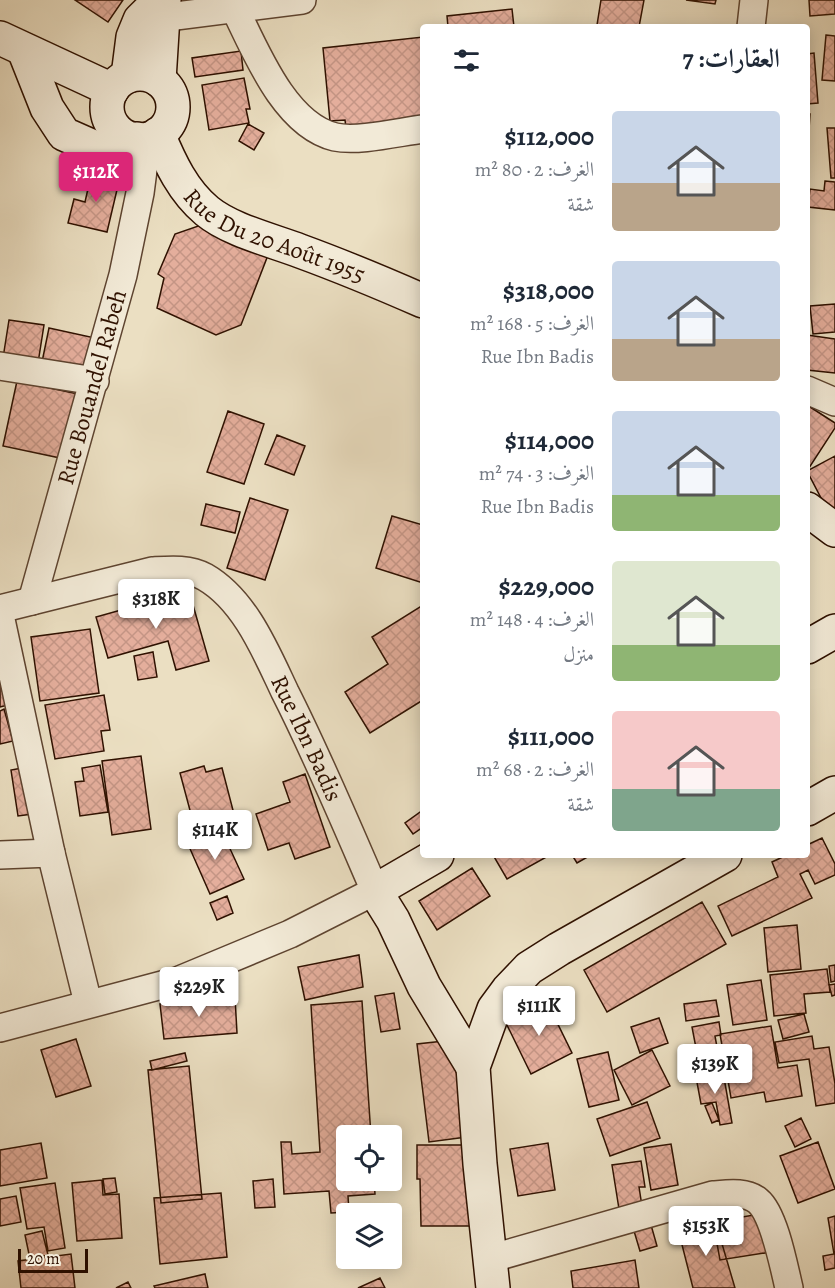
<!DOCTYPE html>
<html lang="ar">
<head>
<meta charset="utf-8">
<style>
	body { margin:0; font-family:Alegreya,Amiri,serif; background:#f6f6f7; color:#1f2937; direction:rtl; height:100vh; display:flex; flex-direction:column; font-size:22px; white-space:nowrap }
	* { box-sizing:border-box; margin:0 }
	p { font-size:20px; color:#747a83 }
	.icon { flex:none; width:33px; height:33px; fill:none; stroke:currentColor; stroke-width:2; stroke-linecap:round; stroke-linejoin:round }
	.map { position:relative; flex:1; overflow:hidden; direction:ltr }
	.side { position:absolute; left:420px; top:24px; width:390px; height:834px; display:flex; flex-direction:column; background:#fff; border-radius:6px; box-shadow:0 3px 15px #0003; direction:rtl }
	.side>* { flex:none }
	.controls { position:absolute; left:336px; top:1125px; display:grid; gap:12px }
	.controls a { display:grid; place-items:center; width:66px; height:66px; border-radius:6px; background:#fff; box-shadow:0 3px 15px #0003; font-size:30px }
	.scale { position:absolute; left:18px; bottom:15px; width:70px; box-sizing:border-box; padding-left:6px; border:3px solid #2f1100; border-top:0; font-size:16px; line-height:21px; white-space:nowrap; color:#2f1100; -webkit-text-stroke:4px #f2ead7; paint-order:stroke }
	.price { position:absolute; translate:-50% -51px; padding:0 14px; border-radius:6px; background:#fff; color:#222; font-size:20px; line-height:39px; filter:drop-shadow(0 2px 3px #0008) }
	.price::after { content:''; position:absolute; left:50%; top:36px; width:18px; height:14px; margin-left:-9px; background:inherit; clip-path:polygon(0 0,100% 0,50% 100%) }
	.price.on { background:#db2777; color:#fff }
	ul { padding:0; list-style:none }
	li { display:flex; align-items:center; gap:18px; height:150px; padding:0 30px }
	li span { display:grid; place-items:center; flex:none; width:168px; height:120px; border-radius:6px; color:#555 }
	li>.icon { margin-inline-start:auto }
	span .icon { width:72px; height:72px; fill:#fffc; stroke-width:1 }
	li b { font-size:26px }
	h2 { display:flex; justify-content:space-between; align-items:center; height:72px; padding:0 30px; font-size:26px }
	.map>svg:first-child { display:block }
	.building { fill:url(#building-cross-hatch); stroke:#2f1100; stroke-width:1.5 }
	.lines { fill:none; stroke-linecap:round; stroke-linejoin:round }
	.street-casing { stroke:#5e4430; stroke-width:30 }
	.secondary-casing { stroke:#2f1100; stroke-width:36 }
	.street { stroke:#f2ead7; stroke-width:27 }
	.secondary { stroke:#f2ead7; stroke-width:33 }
	.labels { text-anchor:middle; stroke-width:5; stroke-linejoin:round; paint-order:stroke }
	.street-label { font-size:24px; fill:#2f1100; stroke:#f2ead7 }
</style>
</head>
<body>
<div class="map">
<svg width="835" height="1288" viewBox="0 0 835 1288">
	<defs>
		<pattern id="building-cross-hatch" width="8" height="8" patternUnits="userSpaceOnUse" patternTransform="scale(1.5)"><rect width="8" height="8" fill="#e4ae9c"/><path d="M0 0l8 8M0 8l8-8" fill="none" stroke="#c49585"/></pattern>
	</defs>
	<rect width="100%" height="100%" fill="#ebdfc2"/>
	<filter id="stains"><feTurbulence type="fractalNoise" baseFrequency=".00333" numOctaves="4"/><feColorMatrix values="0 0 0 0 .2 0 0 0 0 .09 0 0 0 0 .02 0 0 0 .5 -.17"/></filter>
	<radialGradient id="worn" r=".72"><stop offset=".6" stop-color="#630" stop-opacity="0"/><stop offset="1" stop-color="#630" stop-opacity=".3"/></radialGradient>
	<path class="building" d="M75 0H123L108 22Z
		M601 0H644L639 27 597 25Z
		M686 0H716L715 4Z
		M809 0H835V14L810 16Z
		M512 9 514 27H448L447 16Z
		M826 35 835 36V81L822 80Z
		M423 37V120L346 128 345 120 330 121 323 48Z
		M241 51 243 70 195 77 192 58Z
		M814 53 818 103 807 104V54Z
		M244 78 250 109H246L249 123 209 130 202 85Z
		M807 114H810L808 145H807Z
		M248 124 264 133 254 150 239 141Z
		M827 128H835V178H831Z
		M92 171 120 177 107 232 68 223 74 199 85 202Z
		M825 181 835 182V210L808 207 810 189 824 191Z
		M204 224 268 255 241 325 216 335 157 308 164 278 158 274 175 234Z
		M835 304V332L813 334 810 306Z
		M9 320 44 325 38 363 3 358Z
		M49 328 95 338 88 372 42 362Z
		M807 335 835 339V373L807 370Z
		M17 381 78 394 65 459 3 446Z
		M807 405 835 423V428L807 471Z
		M228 411 264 424 244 484 207 472Z
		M277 435 305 446 294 475 265 464Z
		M835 456V522L834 523 807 471Z
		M250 498 288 510 265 580 227 568Z
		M206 504 240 512 235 533 201 525Z
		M392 516 423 525V583L376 568Z
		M189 591 209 661 176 670 168 641 108 658 96 617Z
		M423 605V700L370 733 345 692 388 664 372 637Z
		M90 629 99 693 40 701 31 637Z
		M0 650 12 704 0 707Z
		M153 652 157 677 138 680 134 656Z
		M104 695 110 730 101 731 104 751 55 759 45 705Z
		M4 709 13 741 0 744V711Z
		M141 756 151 829 112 835 102 761Z
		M100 765 108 812 80 816 75 782 84 781 82 768Z
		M33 766 40 813 18 816 11 770Z
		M204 766 206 772 222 768 235 818 195 829 180 773Z
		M305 774 330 847 295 859 289 843 268 850 256 814 290 802 283 782Z
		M423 810V827L413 834 405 823Z
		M220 827 244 879 210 894 187 842Z
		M822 838 835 864V875L815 884 808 870 800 874 812 898 732 936 718 906 778 877 772 862 787 855H807V845Z
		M493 855H550L507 879Z
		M572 855H591L577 863Z
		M472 868 490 896 437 930 419 901Z
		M227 896 233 913 217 920 210 903Z
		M702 902 726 944 607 1012 584 970Z
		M797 925 801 969 768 972 764 928Z
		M359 955 363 987 305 1000 298 967Z
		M835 965V981L831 982 829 966Z
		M827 969 830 992 804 994 806 1013 774 1016 770 975Z
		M761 980 767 1020 733 1025 727 985Z
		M835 984V995L832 996 829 985Z
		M394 993 400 1029 381 1032 375 996Z
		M235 997 237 1033 164 1039 160 1004Z
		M546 1000 572 1053 531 1074 505 1021Z
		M716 1000 719 1016 686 1021 684 1004Z
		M362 1001 371 1136H346V1180H374L375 1194 348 1196 349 1212 331 1213 329 1191 284 1194 281 1142H291L292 1154 320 1152 311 1005Z
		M804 1014 809 1032 783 1039 778 1020Z
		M659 1018 668 1043 640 1053 631 1027Z
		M719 1022 721 1035 715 1036 720 1064 682 1071 679 1051 696 1048 692 1027Z
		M771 1026 778 1068 797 1065 802 1096 766 1102 764 1092 731 1098 720 1034Z
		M812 1036 814 1049 829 1047 835 1084V1103L816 1106 809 1059 779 1063 775 1042Z
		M76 1039 91 1086 56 1097 41 1050Z
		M462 1039 474 1136 429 1142 417 1044Z
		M652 1050 670 1086 632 1105 614 1070Z
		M608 1052 619 1100 589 1107 577 1059Z
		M185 1053 187 1061 152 1070 150 1061Z
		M189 1066 202 1199 161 1203 148 1070Z
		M723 1072 732 1123 720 1125 716 1102 701 1104 696 1077Z
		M647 1102 660 1138 610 1156 597 1119Z
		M712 1103 719 1120 712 1123 705 1106Z
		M801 1118 811 1139 795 1147 785 1126Z
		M818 1142 835 1189 798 1203 780 1156Z
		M41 1143 47 1178 0 1186V1150Z
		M548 1143 555 1190 518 1196 510 1149Z
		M671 1144 678 1185 651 1190 644 1148Z
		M417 1145H475V1226H421L420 1179H417Z
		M641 1161 645 1187H639L642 1206 619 1209 612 1165Z
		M115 1178 117 1192 105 1194 103 1179Z
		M273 1179 275 1207 255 1208 253 1181Z
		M102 1180 103 1195 119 1194 122 1238 77 1241 72 1183Z
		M55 1183 65 1248 48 1251 44 1227 27 1229 20 1188Z
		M221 1193 227 1257 160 1264 154 1198Z
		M16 1196 21 1222 0 1226V1199Z
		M765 1213 771 1252 720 1260 713 1222Z
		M835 1216V1268L825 1270 823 1256 834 1254 828 1218Z
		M715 1220 735 1288H693L678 1229Z
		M651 1225 657 1246 640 1251 634 1231Z
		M42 1231 48 1255 30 1259 25 1235Z
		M71 1254 75 1288H21L18 1261Z
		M635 1260 639 1288H573L571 1271Z
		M205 1274 208 1288H155L154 1286Z
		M380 1278 385 1288H358Z
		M128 1282 131 1288H116Z"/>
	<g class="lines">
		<g class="street-casing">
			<g id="street">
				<path d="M236 0 235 9C256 52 285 125 335 137 358 142 399 132 423 129"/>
				<path d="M144 20 302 0"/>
				<path d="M751 27 754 0"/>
				<path d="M0 366 95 381"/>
				<path d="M807 390 835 402"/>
				<path id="s1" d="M32 601 123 275 140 193 147 139"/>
				<path id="s2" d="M0 609 152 571C169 570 189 568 205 577 245 600 266 652 285 692 318 757 346 824 375 891L290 934 177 981 0 1028"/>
				<path d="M0 615 51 853 88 1003"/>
				<path d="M0 855 51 853"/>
				<path d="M489 1259 713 1195C727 1194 746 1191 758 1201 774 1214 784 1267 789 1288"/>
			</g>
		</g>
		<g class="secondary-casing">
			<g id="secondary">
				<path d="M0 38 112 90"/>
				<path d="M24 50 47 108 64 134 98 149H115L137 139"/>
				<circle cx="140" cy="107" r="33"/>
				<path d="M128 76 133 37 140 20 160 0"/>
				<path d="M159 80 164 0"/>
				<path id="s3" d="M158 134C170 163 183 191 207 211 230 230 271 240 300 251 341 266 382 283 423 301"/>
				<path d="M807 509 835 530"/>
				<path d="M807 647 835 631"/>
				<path d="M807 809 835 793"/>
				<path d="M437 855 375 891 393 920 424 986 473 1067"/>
				<path d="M493 1288 480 1164 473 1067 494 1009 508 990 529 968 559 949 725 855"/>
			</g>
		</g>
		<use href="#street" class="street"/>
		<use href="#secondary" class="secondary"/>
	</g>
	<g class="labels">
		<g class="street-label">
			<text dy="8" stroke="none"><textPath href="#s3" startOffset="164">Rue Du 20 Août 1955</textPath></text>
			<text dy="8" stroke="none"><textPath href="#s1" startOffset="222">Rue Bouandel Rabeh</textPath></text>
			<text dy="8" stroke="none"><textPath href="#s2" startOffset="404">Rue Ibn Badis</textPath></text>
		</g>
	</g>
	<rect width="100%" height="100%" filter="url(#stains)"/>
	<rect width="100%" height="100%" fill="url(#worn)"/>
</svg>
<div class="controls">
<a><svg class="icon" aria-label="locate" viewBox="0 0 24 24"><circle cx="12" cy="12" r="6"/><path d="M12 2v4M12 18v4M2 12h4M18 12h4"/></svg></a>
<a><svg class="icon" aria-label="layers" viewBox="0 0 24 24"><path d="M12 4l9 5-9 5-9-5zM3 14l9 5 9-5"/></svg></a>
</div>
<div class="scale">20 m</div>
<b class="price on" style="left:96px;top:203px">$112K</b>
<b class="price" style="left:156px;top:630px">$318K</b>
<b class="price" style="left:215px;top:861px">$114K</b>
<b class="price" style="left:199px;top:1018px">$229K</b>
<b class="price" style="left:539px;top:1037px">$111K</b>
<b class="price" style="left:715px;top:1095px">$139K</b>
<b class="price" style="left:706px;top:1257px">$153K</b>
<section class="side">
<h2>العقارات: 7<svg class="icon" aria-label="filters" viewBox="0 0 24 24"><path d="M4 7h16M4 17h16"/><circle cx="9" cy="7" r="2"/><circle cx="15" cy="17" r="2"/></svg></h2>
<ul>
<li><span style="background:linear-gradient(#c9d6e8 60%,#b9a48a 0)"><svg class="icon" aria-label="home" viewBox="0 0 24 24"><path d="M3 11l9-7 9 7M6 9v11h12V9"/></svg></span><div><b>$112,000</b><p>الغرف: 2 · 80 m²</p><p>شقة</p></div></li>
<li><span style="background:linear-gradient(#c9d6e8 65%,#b9a48a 0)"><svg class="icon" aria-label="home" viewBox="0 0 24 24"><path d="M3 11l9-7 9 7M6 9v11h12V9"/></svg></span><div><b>$318,000</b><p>الغرف: 5 · 168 m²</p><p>Rue Ibn Badis</p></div></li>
<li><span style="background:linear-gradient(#c9d6e8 70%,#8fb573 0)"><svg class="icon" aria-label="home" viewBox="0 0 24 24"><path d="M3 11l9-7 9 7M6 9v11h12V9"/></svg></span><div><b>$114,000</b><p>الغرف: 3 · 74 m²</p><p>Rue Ibn Badis</p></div></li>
<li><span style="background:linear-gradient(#dfe7d0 70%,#8fb573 0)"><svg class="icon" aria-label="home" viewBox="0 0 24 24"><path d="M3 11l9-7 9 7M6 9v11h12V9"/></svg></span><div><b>$229,000</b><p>الغرف: 4 · 148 m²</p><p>منزل</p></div></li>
<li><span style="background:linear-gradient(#f6c9c9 65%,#7fa58c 0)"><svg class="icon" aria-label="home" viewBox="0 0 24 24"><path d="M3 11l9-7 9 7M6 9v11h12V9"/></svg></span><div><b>$111,000</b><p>الغرف: 2 · 68 m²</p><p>شقة</p></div></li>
</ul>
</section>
</div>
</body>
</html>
